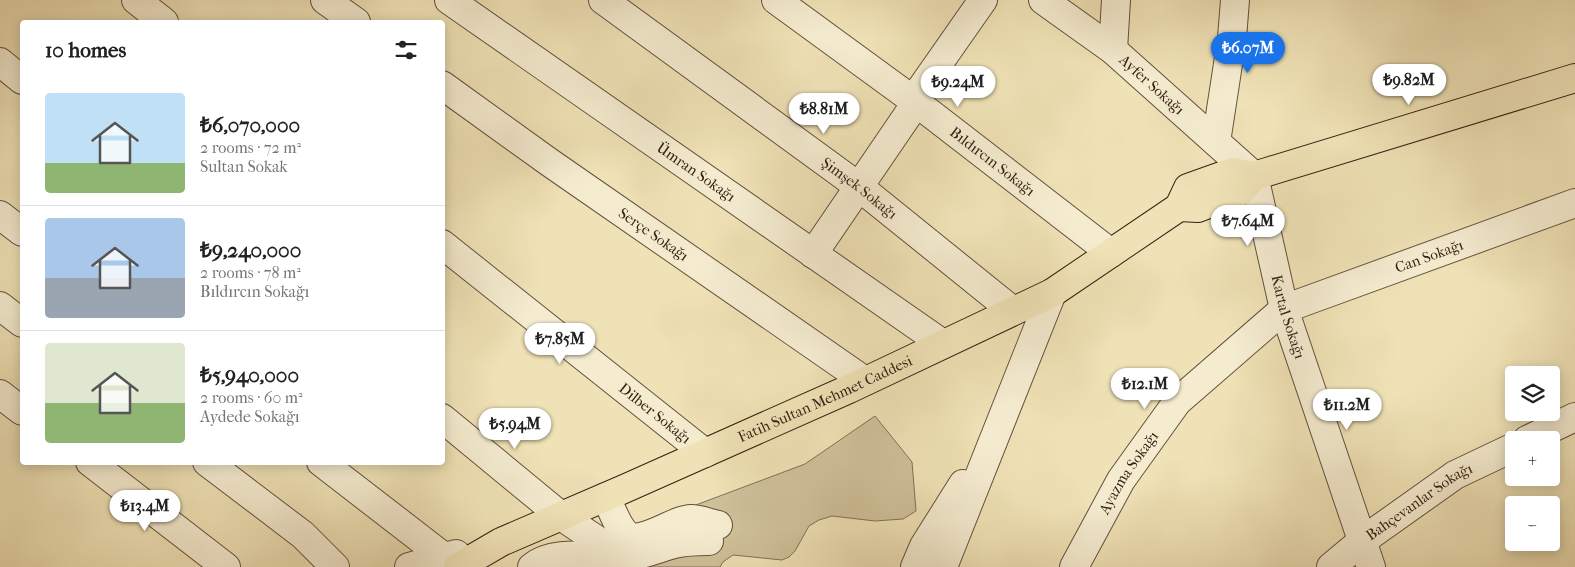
<!DOCTYPE html>
<html lang="en">
<head>
<meta charset="utf-8">
<style>
	body { margin:0; font-family:"IM FELL French Canon",serif; background:#f2f2f2; color:#222; height:100vh; display:flex; flex-direction:column; font-size:19px; white-space:nowrap }
	* { box-sizing:border-box; margin:0 }
	p { font-size:16px; color:#767676 }
	.icon { flex:none; width:28px; height:28px; fill:none; stroke:currentColor; stroke-width:2; stroke-linecap:round; stroke-linejoin:round }
	.map { position:relative; flex:1; overflow:hidden }
	.side { position:absolute; left:20px; top:20px; width:425px; height:445px; display:flex; flex-direction:column; background:#fff; border-radius:5px; box-shadow:0 2px 12px #0003 }
	.side>* { flex:none }
	.buttons { position:absolute; left:1505px; top:366px; display:grid; gap:10px }
	.buttons a { display:grid; place-items:center; width:55px; height:55px; border-radius:5px; background:#fff; box-shadow:0 2px 12px #0003; font-size:25px }
	.price { position:absolute; translate:-50% -42px; padding:0 11px; border-radius:18px; background:#fff; color:#222; font-size:16px; line-height:32px; filter:drop-shadow(0 1px 2px #0008) }
	.price::after { content:''; position:absolute; left:50%; top:30px; width:15px; height:11px; margin-left:-8px; background:inherit; clip-path:polygon(0 0,100% 0,50% 100%) }
	.price.on { background:#1a73e8; color:#fff }
	ul { padding:0; list-style:none }
	li { display:flex; align-items:center; gap:15px; height:125px; padding:0 25px }
	li+li { border-top:1px solid #e0e0e0 }
	li span { display:grid; place-items:center; flex:none; width:140px; height:100px; border-radius:5px; color:#555 }
	li>.icon { margin-inline-start:auto }
	span .icon { width:60px; height:60px; fill:#fffc; stroke-width:1 }
	li b { font-size:21px }
	h2 { display:flex; justify-content:space-between; align-items:center; height:60px; padding:0 25px; font-size:21px }
	.map>svg:first-child { display:block }
	.green { fill:#cfc19a; stroke:#827057 }
	.lines { fill:none; stroke-linecap:round; stroke-linejoin:round }
	.minor-casing { stroke:#64503c; stroke-width:30 }
	.major-casing { stroke:#352014; stroke-width:30 }
	.minor { stroke:#f5ecd0; stroke-width:28 }
	.major { stroke:#efe2b6; stroke-width:28 }
	.labels { text-anchor:middle; stroke-width:4; stroke-linejoin:round; paint-order:stroke }
	.street-label { font-size:15px; fill:#352014; stroke:#f5ecd0 }
</style>
</head>
<body>
<div class="map">
<svg width="1575" height="567" viewBox="0 0 1575 567">
	<rect width="100%" height="100%" fill="#efe2b6"/>
	<filter id="stains"><feTurbulence type="fractalNoise" baseFrequency=".004" numOctaves="4"/><feColorMatrix values="0 0 0 0 .2 0 0 0 0 .09 0 0 0 0 .02 0 0 0 .5 -.17"/></filter>
	<radialGradient id="worn" r=".72"><stop offset=".6" stop-color="#630" stop-opacity="0"/><stop offset="1" stop-color="#630" stop-opacity=".3"/></radialGradient>
	<path class="green" d="M875 416 912 462 916 511 903 519 875 521 832 516 819 520 809 526 795 551 789 557 782 560 733 555 723 562 720 567H539L536 565 805 464Z"/>
	<g class="lines">
		<g class="minor-casing">
			<g id="minor">
				<path d="M136 0 164 22"/>
				<path d="M325 0 356 22"/>
				<path id="s1" d="M449 0 943 344"/>
				<path id="s2" d="M603 0 858 186 1013 311"/>
				<path id="s3" d="M776 0 913 100 1111 253"/>
				<path id="s4" d="M1043 0 1113 50 1254 176 1284 309 1371 567"/>
				<path d="M1113 50 1116 0"/>
				<path d="M0 62 22 80"/>
				<path id="s5" d="M442 85 549 162 865 381"/>
				<path d="M913 100 983 0"/>
				<path d="M1216 142 1232 38 1235 0"/>
				<path d="M0 215 22 232"/>
				<path id="s6" d="M442 244 705 453"/>
				<path d="M813 254 916 103"/>
				<path d="M0 306 22 323"/>
				<path d="M0 394 22 411"/>
				<path d="M442 418 561 516 597 540 629 557"/>
				<path d="M1527 440 1575 417"/>
				<path d="M90 462 226 567"/>
				<path d="M207 462 303 535 335 567"/>
				<path d="M321 462 444 557"/>
				<path d="M606 497C611 507 617 526 626 534 639 547 674 519 691 519 700 519 709 523 718 525"/>
				<path d="M409 567 456 554"/>
				<path d="M532 567C556 547 600 560 630 556 646 554 659 548 674 544 686 541 697 541 709 541"/>
				<path d="M915 567 924 546 963 484"/>
				<path d="M943 567 1052 293"/>
				<path id="s7" d="M1074 567 1121 480 1177 402 1284 309 1575 203"/>
				<path id="s8" d="M1331 567 1362 541 1455 475 1514 447"/>
			</g>
		</g>
		<g class="major-casing">
			<g id="major">
				<path d="M1179 207 1198 208 1240 192 1254 176"/>
				<path id="s9" d="M458 567 501 542 624 489 849 389 1052 293 1179 207 1188 188 1233 172 1254 176 1575 78"/>
			</g>
		</g>
		<use href="#minor" class="minor"/>
		<use href="#major" class="major"/>
	</g>
	<g class="labels">
		<g class="street-label">
			<text dy="5" stroke="none"><textPath href="#s4" startOffset="138">Ayfer Sokağı</textPath></text>
			<text dy="5" stroke="none"><textPath href="#s3" startOffset="270">Bıldırcın Sokağı</textPath></text>
			<text dy="5" stroke="none"><textPath href="#s1" startOffset="301">Ümran Sokağı</textPath></text>
			<text dy="5" stroke="none"><textPath href="#s2" startOffset="318">Şimşek Sokağı</textPath></text>
			<text dy="5" stroke="none"><textPath href="#s5" startOffset="259">Serçe Sokağı</textPath></text>
			<text dy="5" stroke="none"><textPath href="#s7" startOffset="491">Can Sokağı</textPath></text>
			<text dy="5" stroke="none"><textPath href="#s4" startOffset="420">Kartal Sokağı</textPath></text>
			<text dy="5" stroke="none"><textPath href="#s9" startOffset="404">Fatih Sultan Mehmet Caddesi</textPath></text>
			<text dy="5" stroke="none"><textPath href="#s6" startOffset="272">Dilber Sokağı</textPath></text>
			<text dy="5" stroke="none"><textPath href="#s7" startOffset="109">Ayazma Sokağı</textPath></text>
			<text dy="5" stroke="none"><textPath href="#s8" startOffset="110">Bahçevanlar Sokağı</textPath></text>
		</g>
	</g>
	<rect width="100%" height="100%" filter="url(#stains)"/>
	<rect width="100%" height="100%" fill="url(#worn)"/>
</svg>
<div class="buttons">
<a><svg class="icon" aria-label="layers" viewBox="0 0 24 24"><path d="M12 4l9 5-9 5-9-5zM3 14l9 5 9-5"/></svg></a>
<a>+</a>
<a>−</a>
</div>
<b class="price on" style="left:1248px;top:74px">₺6.07M</b>
<b class="price" style="left:1409px;top:106px">₺9.82M</b>
<b class="price" style="left:958px;top:108px">₺9.24M</b>
<b class="price" style="left:824px;top:135px">₺8.81M</b>
<b class="price" style="left:1248px;top:247px">₺7.64M</b>
<b class="price" style="left:560px;top:365px">₺7.85M</b>
<b class="price" style="left:1145px;top:410px">₺12.1M</b>
<b class="price" style="left:1347px;top:431px">₺11.2M</b>
<b class="price" style="left:515px;top:450px">₺5.94M</b>
<b class="price" style="left:145px;top:532px">₺13.4M</b>
<section class="side">
<h2>10 homes<svg class="icon" aria-label="filters" viewBox="0 0 24 24"><path d="M4 7h16M4 17h16"/><circle cx="9" cy="7" r="2"/><circle cx="15" cy="17" r="2"/></svg></h2>
<ul>
<li><span style="background:linear-gradient(#bfe0f5 70%,#8fb573 0)"><svg class="icon" aria-label="home" viewBox="0 0 24 24"><path d="M3 11l9-7 9 7M6 9v11h12V9"/></svg></span><div><b>₺6,070,000</b><p>2 rooms · 72 m²</p><p>Sultan Sokak</p></div></li>
<li><span style="background:linear-gradient(#a9c7e8 60%,#9aa5b1 0)"><svg class="icon" aria-label="home" viewBox="0 0 24 24"><path d="M3 11l9-7 9 7M6 9v11h12V9"/></svg></span><div><b>₺9,240,000</b><p>2 rooms · 78 m²</p><p>Bıldırcın Sokağı</p></div></li>
<li><span style="background:linear-gradient(#dfe7d0 60%,#8fb573 0)"><svg class="icon" aria-label="home" viewBox="0 0 24 24"><path d="M3 11l9-7 9 7M6 9v11h12V9"/></svg></span><div><b>₺5,940,000</b><p>2 rooms · 60 m²</p><p>Aydede Sokağı</p></div></li>
</ul>
</section>
</div>
</body>
</html>
